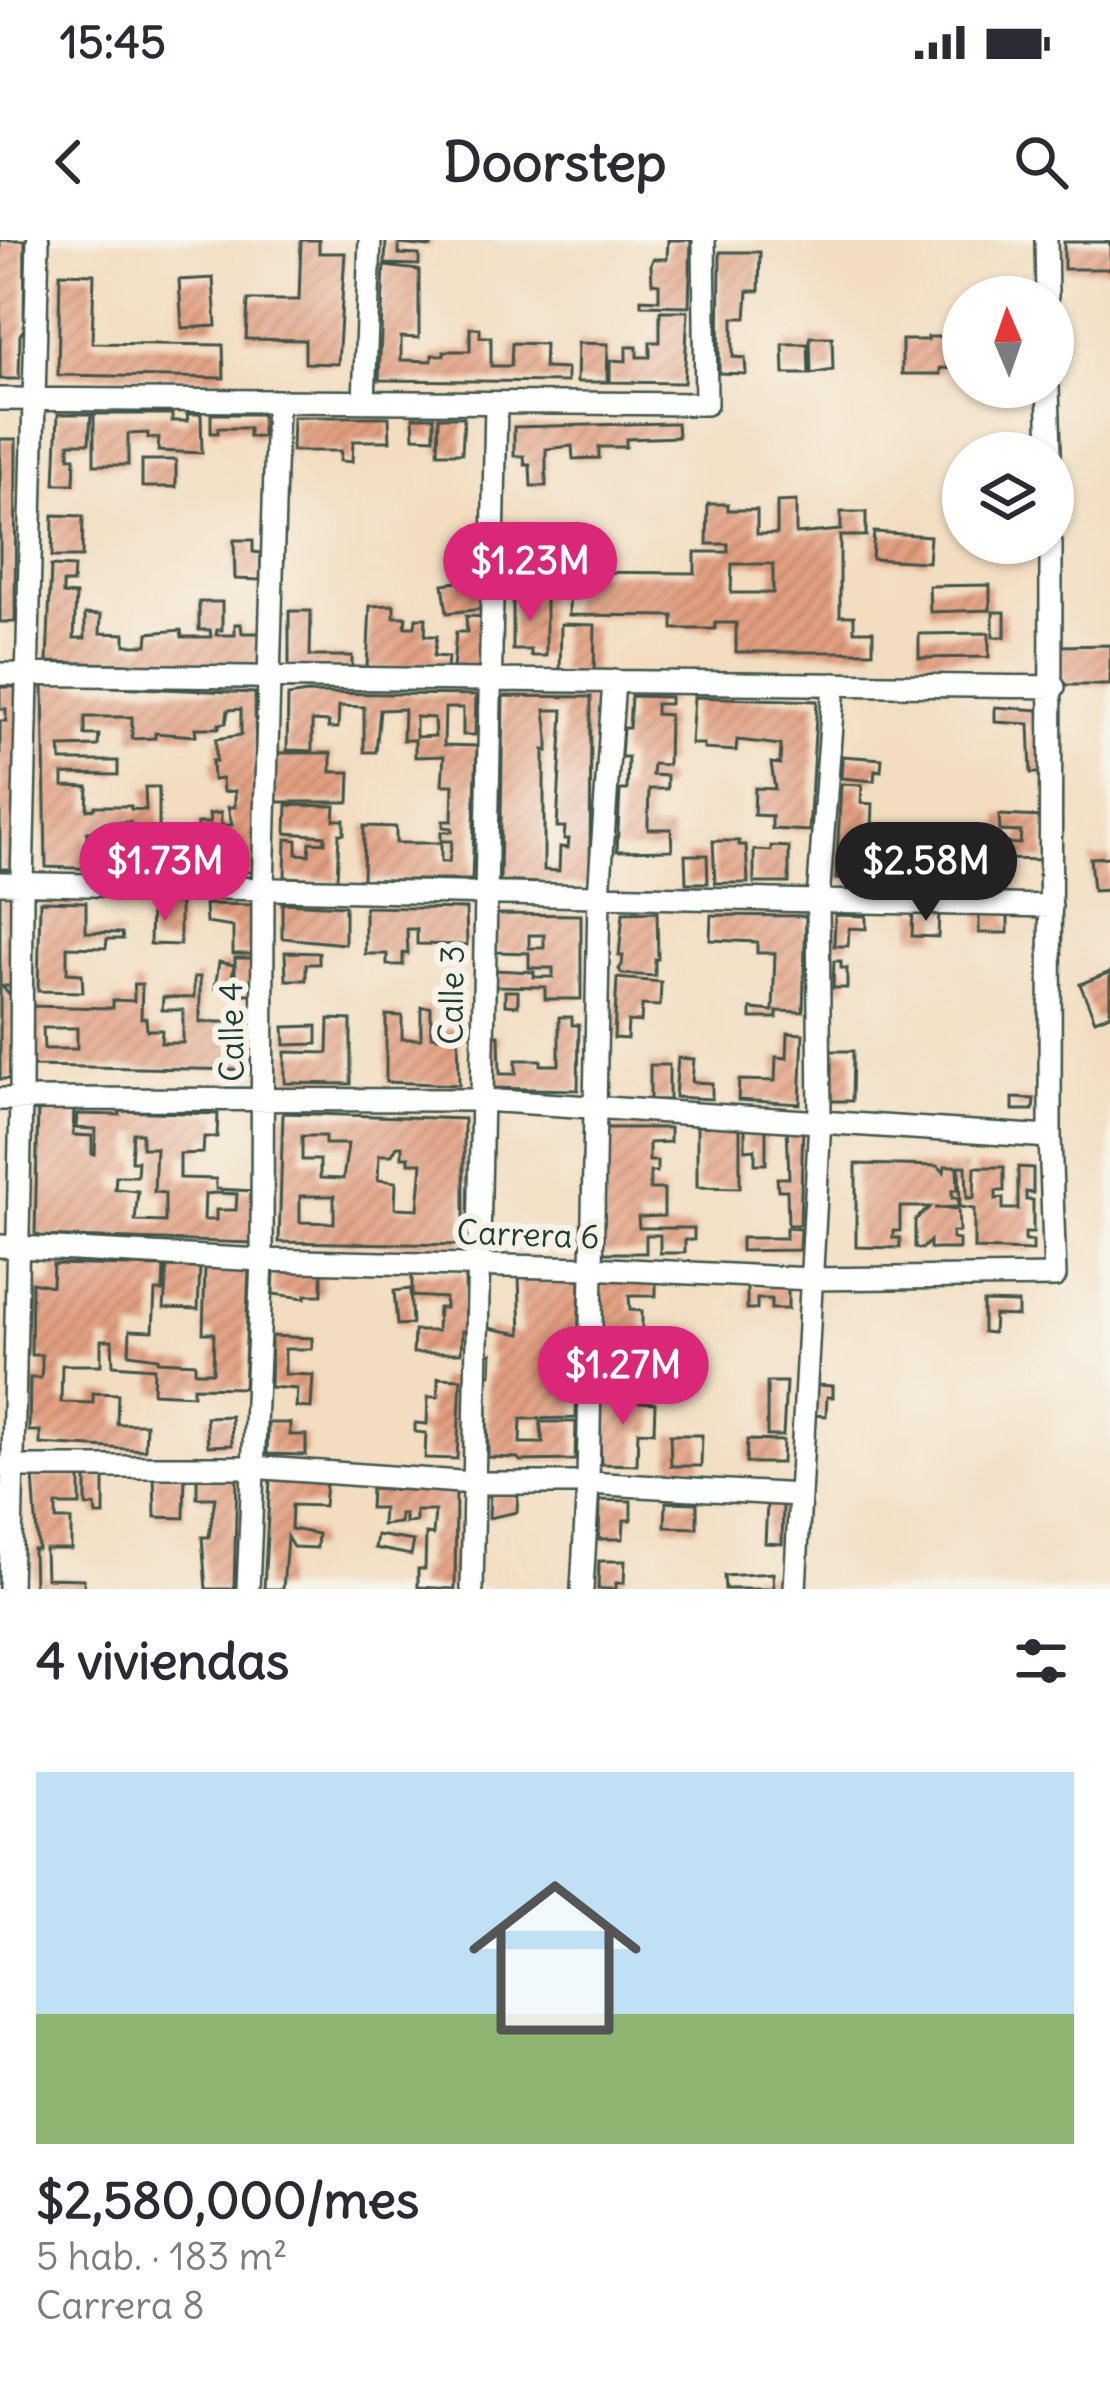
<!DOCTYPE html>
<html lang="es">
<head>
<meta charset="utf-8">
<style>
	body { margin:0; font-family:Delius,sans-serif; background:#f7f7f7; color:#2b2b33; height:100vh; display:flex; flex-direction:column; font-size:45px; white-space:nowrap }
	* { box-sizing:border-box; margin:0 }
	p { font-size:39px; color:#7c7c81 }
	.icon { flex:none; width:66px; height:66px; fill:none; stroke:currentColor; stroke-width:2; stroke-linecap:round; stroke-linejoin:round }
	.map { position:relative; height:1349px; overflow:hidden }
	.sheet { display:flex; flex-direction:column; background:#fff; flex:1 }
	.sheet>* { flex:none }
	.needle { width:78px; rotate:358deg }
	.buttons { position:absolute; left:942px; top:36px; display:grid; gap:24px }
	.buttons a { display:grid; place-items:center; width:132px; height:132px; border-radius:50%; background:#fff; box-shadow:0 3px 9px #0004; font-size:60px }
	.price { position:absolute; translate:-50% -102px; padding:0 27px; border-radius:42px; background:#db2777; color:#fff; font-size:39px; line-height:78px; filter:drop-shadow(0 3px 6px #0008) }
	.price::after { content:''; position:absolute; left:50%; top:72px; width:36px; height:27px; margin-left:-18px; background:inherit; clip-path:polygon(0 0,100% 0,50% 100%) }
	.price.selected { background:#222; color:#fff }
	ul { padding:0; list-style:none }
	li { display:grid; align-content:center; gap:24px; height:636px; padding:0 36px }
	li span { display:grid; place-items:center; height:372px; border-radius:0px; color:#555 }
	li>.icon { margin-inline-start:auto }
	span .icon { width:216px; height:216px; fill:#fffc; stroke-width:1 }
	li b { font-size:51px }
	h2 { display:flex; justify-content:space-between; align-items:center; height:144px; padding:0 36px; font-size:51px }
	.status { display:flex; justify-content:space-between; align-items:center; height:84px; padding:0 60px; background:#fff; direction:ltr }
	.status svg { height:33px; fill:currentColor }
	header { display:flex; justify-content:space-between; align-items:center; height:156px; padding:0 36px; background:#fff; font-size:54px; font-weight:800 }
	.map>svg:first-child { display:block }
	.building { fill:url(#building-hatch); fill-rule:evenodd }
	.lines { fill:none; stroke-linecap:round; stroke-linejoin:round }
	.minor-casing { stroke:#3f5549; stroke-width:26 }
	.minor { stroke:#fff; stroke-width:21 }
	.labels { text-anchor:middle; stroke-width:12; stroke-linejoin:round; paint-order:stroke }
	.street-label { font-size:33px; fill:#1f3d34; stroke:#f7f3e8 }
</style>
</head>
<body>
<div class="status"><b>15:45</b><svg viewBox="0 0 49 12"><path d="M0 12V9h3v3zM5 12V6h3v6zM10 12V3h3v9zM15 12V0h3v12zM26 1h20v11H26zM47 4h2v5h-2z"/></svg></div>
<header><svg class="icon" aria-label="back" viewBox="0 0 24 24"><path d="M15 5l-7 7 7 7"/></svg>Doorstep<svg class="icon" aria-label="search" viewBox="0 0 24 24"><circle cx="10" cy="10" r="6"/><path d="M15 15l6 6"/></svg></header>
<div class="map">
<svg width="1110" height="1349" viewBox="0 0 1110 1349">
	<defs>
		<pattern id="building-hatch" width="6" height="6" patternUnits="userSpaceOnUse" patternTransform="scale(3)"><rect width="6" height="6" fill="#e39f80"/><path d="M-1 1l2-2M0 6l6-6M5 7l2-2" fill="none" stroke="#b7836a"/></pattern>
	</defs>
	<rect width="100%" height="100%" fill="#f7f3e8"/>
	<filter id="ink" filterUnits="userSpaceOnUse"><feTurbulence type="fractalNoise" baseFrequency=".00833" numOctaves="2"/><feDisplacementMap in="SourceGraphic" scale="24" xChannelSelector="R" yChannelSelector="G"/><feConvolveMatrix kernelMatrix="1 2 1 2 8 2 1 2 1" color-interpolation-filters="sRGB"/></filter>
	<filter id="wash" filterUnits="userSpaceOnUse"><feTurbulence type="fractalNoise" baseFrequency=".004" numOctaves="4" result="noise"/><feDisplacementMap in="SourceGraphic" scale="48" xChannelSelector="R" yChannelSelector="G"/><feGaussianBlur stdDeviation="2.7" result="paint"/><feColorMatrix in="noise" values="0 0 0 0 0 0 0 0 0 0 0 0 0 0 0 0 0 1.4 0 .05"/><feComposite in="paint" operator="in"/></filter>
	<g filter="url(#wash)">
		<rect width="100%" height="100%" fill="#f2ddc0"/>
		<g id="blocks">
			<path class="building" d="M0 0H25L24 89 20 95 19 139H0Z
				M301 0H319V13H345L338 124 305 123V100L246 99 248 60H299Z
				M386 0H431V7L399 4V14L419 15V25L385 24Z
				M668 0H691L689 66 641 65V59L659 60V44L652 43 651 25 653 19H667Z
				M1064 2H1110V29H1064Z
				M720 12H760L759 51H748L746 78H733V117L745 118 746 134 719 133Z
				M384 26 419 30V98L401 97V120L432 121V115H444V111H470V88H480V97H491V126H511L512 103 545 104 544 128 567 129V142L379 140Z
				M60 33 94 34 92 103 223 105 224 138 58 135Z
				M213 38 216 86 182 88 179 40Z
				M660 71H688L684 143 610 142V120L626 121V107H637V117H650V102H660Z
				M810 97H832L833 130 811 134Z
				M928 97H952V113H959V129L940 128V134H902V100H928Z
				M578 103 608 104 607 142H577Z
				M783 104H808L809 134H784Z
				M58 174H91L89 203H69V217H75L74 244H55Z
				M94 174H172V181H188L187 174H201L202 213 158 211 159 198H148V193L128 194V225H94Z
				M211 174H262V197H249V188H218V193H211Z
				M293 177H389L390 201H353L352 222 340 221 341 211H292Z
				M413 177H434V198L414 197Z
				M439 177H464L462 213H438Z
				M669 183H677L678 197 626 199V207H599V218L573 219 572 206 546 209V246H531L530 225H525L524 216H514V187Z
				M0 199H16L15 382H0Z
				M142 220H176V247H142Z
				M796 261V294L841 290V272H866V296H840V376H854V391H873V412H736V383H715V389H673V376L569 375 570 332 695 333V312H728V304H707L708 264H728V270H757V294H777V262ZM732 324H773V353H731Z
				M53 275 83 276 82 317H52Z
				M874 292 930 296 928 322 872 319Z
				M234 300H253V312L261 313 260 340 235 339Z
				M51 326 74 327 73 343H63V354L76 355 74 398H85V374L101 375 100 393 125 394V405H147L148 393 181 390 182 397H211L210 390H199V362H222V390H217L216 395H235V384H241L242 393H260L259 428 47 422Z
				M478 339 482 369 447 373 443 344Z
				M990 345V370L930 372 929 346Z
				M513 354 546 355V416H531V410H513Z
				M394 365V377H406L405 387H415L416 378H426L425 396H437L434 416 448 417 447 429 367 428 370 366Z
				M289 371H311L310 416H352V429L289 428Z
				M993 372H1005V397H993Z
				M466 376 485 377 483 429H453L456 392H467Z
				M561 384 595 385 594 434H560Z
				M989 393V417L919 418V394Z
				M1110 405V445H1062L1061 406Z
				M43 444 255 453 257 632 163 631V612H171V619H191L187 599H197V583H210L209 574 221 573V585H232L228 567H235V551L223 552 222 539 213 540 212 521H216V499L241 495V469L228 470 226 483 219 484V488H195L196 496 155 493V498L132 499V477H85V495H99L98 506 60 507 61 521H118V535L63 534V546L88 547 87 570 94 569 95 566H131V569L146 570 145 547H159V623L142 622 143 628 130 630 46 627ZM130 582V609L87 608V592H104V583ZM221 596H233L234 611H221Z
				M0 447H22L15 629H0V481H6V469H0Z
				M307 453 476 455 475 495H463V468H445L444 505 477 506 472 640H363L364 586 396 587V603H441V622H449L452 601H441V592H452V588L443 587V581H452L453 545H442L444 516 415 517V500H403L404 469 380 470 376 512H364V467L339 466 338 488H328L329 482 312 481V511L287 510 288 456ZM416 477 434 478 435 496 416 497Z
				M503 456 591 457 590 646 500 641ZM545 470H563L557 587H565L564 599H569L568 608 560 607 559 631 544 630V510L548 511V496Z
				M631 456 670 457V464H656V474L669 475 668 525 653 524 652 535 667 536V549H649L648 582V589H671L672 610 617 611 620 550H627L628 517H621L623 488H629Z
				M694 457 817 461 809 591 772 589V576L754 575 755 548 775 549 771 523 780 524 781 505 737 500 736 511 704 509V504H691Z
				M995 467 1039 470 1042 533H1031L1029 484 995 482Z
				M274 513H331V532H350L349 562H274Z
				M842 516 882 519 881 531 875 530 874 541 841 538Z
				M841 544 862 545 861 563 873 564 871 613 923 615 924 620 945 621 943 641 836 639Z
				M287 565 335 566 334 580H344V594H339L337 640 285 637 286 599 297 600V614L309 615 310 602 325 603V596L286 593Z
				M999 575 1043 577 1045 620 1000 619V603L1020 604 1021 592 1000 591Z
				M713 601H739V605H746L748 643H715Z
				M949 601H972L969 642H947Z
				M771 606 789 607V643H754V610L771 611Z
				M685 615H707L708 643H686Z
				M1110 617V650L1093 651 1090 618Z
				M0 654 17 655 14 746H2L13 758 12 839H0Z
				M40 661 86 662V692L122 693 123 699H107L106 708 67 707V733L82 734 83 752 38 751Z
				M151 663H180V705L150 704Z
				M282 663 345 666V704L282 698Z
				M205 664 253 665 254 714H233V687L206 683Z
				M365 667 466 669 467 705 417 704V689H407L408 714 403 713V725H387V714H365Z
				M913 670 939 671 938 697 912 696Z
				M657 672 658 719H655V736L622 734 619 729 622 725 623 716H619L623 673Z
				M979 672H1008V693H979Z
				M495 674 581 675V759H545V747L495 746V730L534 732V737H553V728H529V713L495 712ZM529 695H544V708H529Z
				M711 675 806 676 803 772 777 771V778H751V769L773 771 775 713H757V702L710 700Z
				M835 675 866 676V689L849 688 848 706H834Z
				M285 712 319 713V724H306V740H286Z
				M235 718H253V754H235Z
				M834 721H841V728H847V748H833Z
				M219 722 234 725 230 751 215 748Z
				M1110 732V774L1095 780 1080 744Z
				M194 737H200V782H244L245 830 31 826 27 766 113 768V760L134 761V744H142L141 778H146L147 790H162L161 803H183V770H162L163 757 194 758ZM43 788H77V809H44Z
				M617 738 661 742 660 766 642 765 641 782 628 781 627 799 614 798Z
				M505 751H518V766L505 765Z
				M421 767H431V796L438 797V788H458L459 845 386 842V775L402 776V799H421Z
				M559 777H572V785H579L578 850 485 848V795H499L500 834H516V820H541V825H559Z
				M329 779 351 780V844L285 843V812L328 813Z
				M317 786V804L285 805 284 787Z
				M788 793 803 794 800 864 738 860 739 840 775 841 776 817 787 818Z
				M830 811H853L852 861H829Z
				M678 818 694 819 692 842 712 843V859L675 857Z
				M650 825H669V860H650Z
				M1013 858 1034 859 1033 870H1013Z
				M38 867 74 869 73 895 92 896V914H95L96 889 76 888 77 874 120 875V871L218 874 217 897H204L203 913 180 914V938L216 939V949L255 951 253 1003 40 996 35 993ZM133 893H142V908H156L154 952 165 953V982L135 981 138 951 115 949 116 936H137L138 921H131ZM216 953 237 954 236 970H216V980H204L205 954Z
				M283 873 464 879V1005L279 1002ZM302 896H325V904H348L343 939 320 938V920H302ZM397 906H402V917H409V923H422L418 969 395 968 396 942 378 940 379 915H392ZM300 956H334V983L300 982Z
				M697 886H740V948L697 947Z
				M745 886H766V924H755V909L745 910Z
				M787 886H803L800 985H788L787 950H778L777 938H789Z
				M601 888H670V902L649 903V921H657V932H650V949H664V976L638 977 639 988H694V1000H685V1013H660V995H646V1013H601Z
				M856 924 938 926 944 932 945 926H957L958 950H952V958H958V967L934 968 958 969 959 992H952V999L959 1000V1009H930V1001L922 1009 915 1008V980L930 967H900V991H893V998H900V1008L856 1007Z
				M959 926H966L967 958H974L975 927H1004V951H996V959L1003 958V969H1018V927L1033 928V953L1026 952V960H1033V993H1025V1001H1033V1011L974 1009V969L960 967Z
				M786 988 800 989 799 1010 741 1011V998H786Z
				M53 1024 164 1027 163 1051H155L153 1091 130 1090 129 1114 158 1118V1121L195 1123V1132H213L214 1093H203L205 1028 249 1029 244 1148 193 1147V1155L153 1153 154 1128 113 1125 112 1100H101V1125H62L61 1162 93 1163V1153L118 1154 117 1184H146L145 1210 40 1204V1191H29L30 1138H41L42 1125V1115H31L32 1042 52 1046Z
				M167 1027 200 1028 198 1069 164 1068Z
				M274 1031 322 1032V1055H305V1058L273 1054Z
				M412 1033 465 1034 466 1091H462L461 1113H413L414 1091H437L438 1068H445V1058L412 1056Z
				M519 1037 580 1039 576 1178 521 1179 520 1203H543L540 1182H576L575 1220 520 1221 518 1218 488 1217 486 1134H491L492 1113 487 1114 488 1088 521 1094Z
				M602 1039H656V1056H629L630 1070 642 1071V1090H648V1112L602 1113Z
				M788 1046V1069H771V1059H757V1069H747V1047Z
				M410 1049 412 1084 397 1085 394 1051Z
				M983 1062 1018 1063V1076L994 1075 993 1093 983 1092Z
				M271 1096 312 1098V1109H285V1134L313 1135 311 1168 296 1167 297 1149 270 1147Z
				M438 1138 461 1139 457 1219 425 1218 426 1193 415 1192V1183L427 1184 428 1157H438Z
				M767 1142H786L783 1196H767Z
				M814 1145 833 1146V1157H827L826 1176 813 1175Z
				M614 1149H625V1161L655 1163 654 1192 638 1191 637 1225 601 1224 598 1160 614 1161Z
				M231 1176 232 1205 208 1206 206 1177Z
				M268 1183H290V1195H306V1215L267 1214Z
				M670 1195H702L701 1226H671Z
				M747 1200 783 1201 782 1223H746Z
				M154 1233H185L184 1278 155 1277Z
				M33 1236H80V1265H56V1280H71V1309H45L46 1338 84 1339V1349H34L33 1309H38Z
				M86 1236H104V1275H96L95 1266H86Z
				M197 1236H237L234 1349H206L202 1297H209L215 1258H197Z
				M270 1239 326 1242 324 1266 292 1265 291 1289 318 1294 317 1308 293 1307 287 1297 283 1349H264Z
				M371 1249 456 1251 455 1349 418 1347V1329H425L426 1294 433 1295 435 1271H416V1282L405 1283V1274H400V1283L382 1285 383 1268H370Z
				M490 1252 518 1253 517 1272 489 1278Z
				M600 1260 631 1261V1280H624L623 1299H599Z
				M666 1262 697 1263V1288L665 1287Z
				M767 1264H783L782 1304 765 1303Z
				M377 1295 414 1301 411 1315 375 1308Z
				M599 1321H625L624 1343H616V1349H598Z
				M773 1333 774 1349H725L724 1336Z"/>
		</g>
	</g>
	<g filter="url(#ink)">
		<use href="#blocks" fill-opacity="0" stroke="#3f5549" stroke-width="3"/>
		<g class="lines">
			<g class="minor-casing">
				<path id="minor" d="M1046 0 1047 57
					M1048 147 1050 213
					M0 159 706 164 704 0
					M364 162 370 0
					M0 434 1054 447
					M0 643 1051 666
					M0 859 482 860 1050 897
					M0 1006 262 1020 589 1028 811 1039 1055 1036 1050 897 1051 303
					M4 1227H251L474 1243H588L800 1255
					M10 1349 21 858 22 643 38 0
					M248 1349 262 1020 263 649 277 161
					M472 1349 496 163
					M582 1349 588 1243 599 656 614 441
					M795 1349 820 879 818 661 834 444"/>
			</g>
			<use href="#minor" class="minor"/>
		</g>
	</g>
	<g class="labels">
		<g class="street-label">
			<text transform="translate(451 755) rotate(-89)" y="12">Calle 3</text>
			<text transform="translate(231 792) rotate(-91)" y="12">Calle 4</text>
			<text transform="translate(528 994) rotate(2)" y="12">Carrera 6</text>
		</g>
	</g>
</svg>
<div class="buttons">
<a><svg class="needle" viewBox="-14 -14 28 28"><path d="M0-13l5 13h-10z" fill="#e53935"/><path d="M0 13l5-13h-10z" fill="#7c7c81"/></svg></a>
<a><svg class="icon" aria-label="layers" viewBox="0 0 24 24"><path d="M12 4l9 5-9 5-9-5zM3 14l9 5 9-5"/></svg></a>
</div>
<b class="price" style="left:530px;top:384px">$1.23M</b>
<b class="price" style="left:165px;top:684px">$1.73M</b>
<b class="price selected" style="left:926px;top:684px">$2.58M</b>
<b class="price" style="left:623px;top:1188px">$1.27M</b>
</div>
<section class="sheet">
<h2>4 viviendas<svg class="icon" aria-label="filters" viewBox="0 0 24 24"><path d="M4 7h16M4 17h16"/><circle cx="9" cy="7" r="2"/><circle cx="15" cy="17" r="2"/></svg></h2>
<ul>
<li><span style="background:linear-gradient(#bfe0f5 65%,#8fb573 0)"><svg class="icon" aria-label="home" viewBox="0 0 24 24"><path d="M3 11l9-7 9 7M6 9v11h12V9"/></svg></span><div><b>$2,580,000/mes</b><p>5 hab. · 183 m²</p><p>Carrera 8</p></div></li>
</ul>
</section>
</body>
</html>
